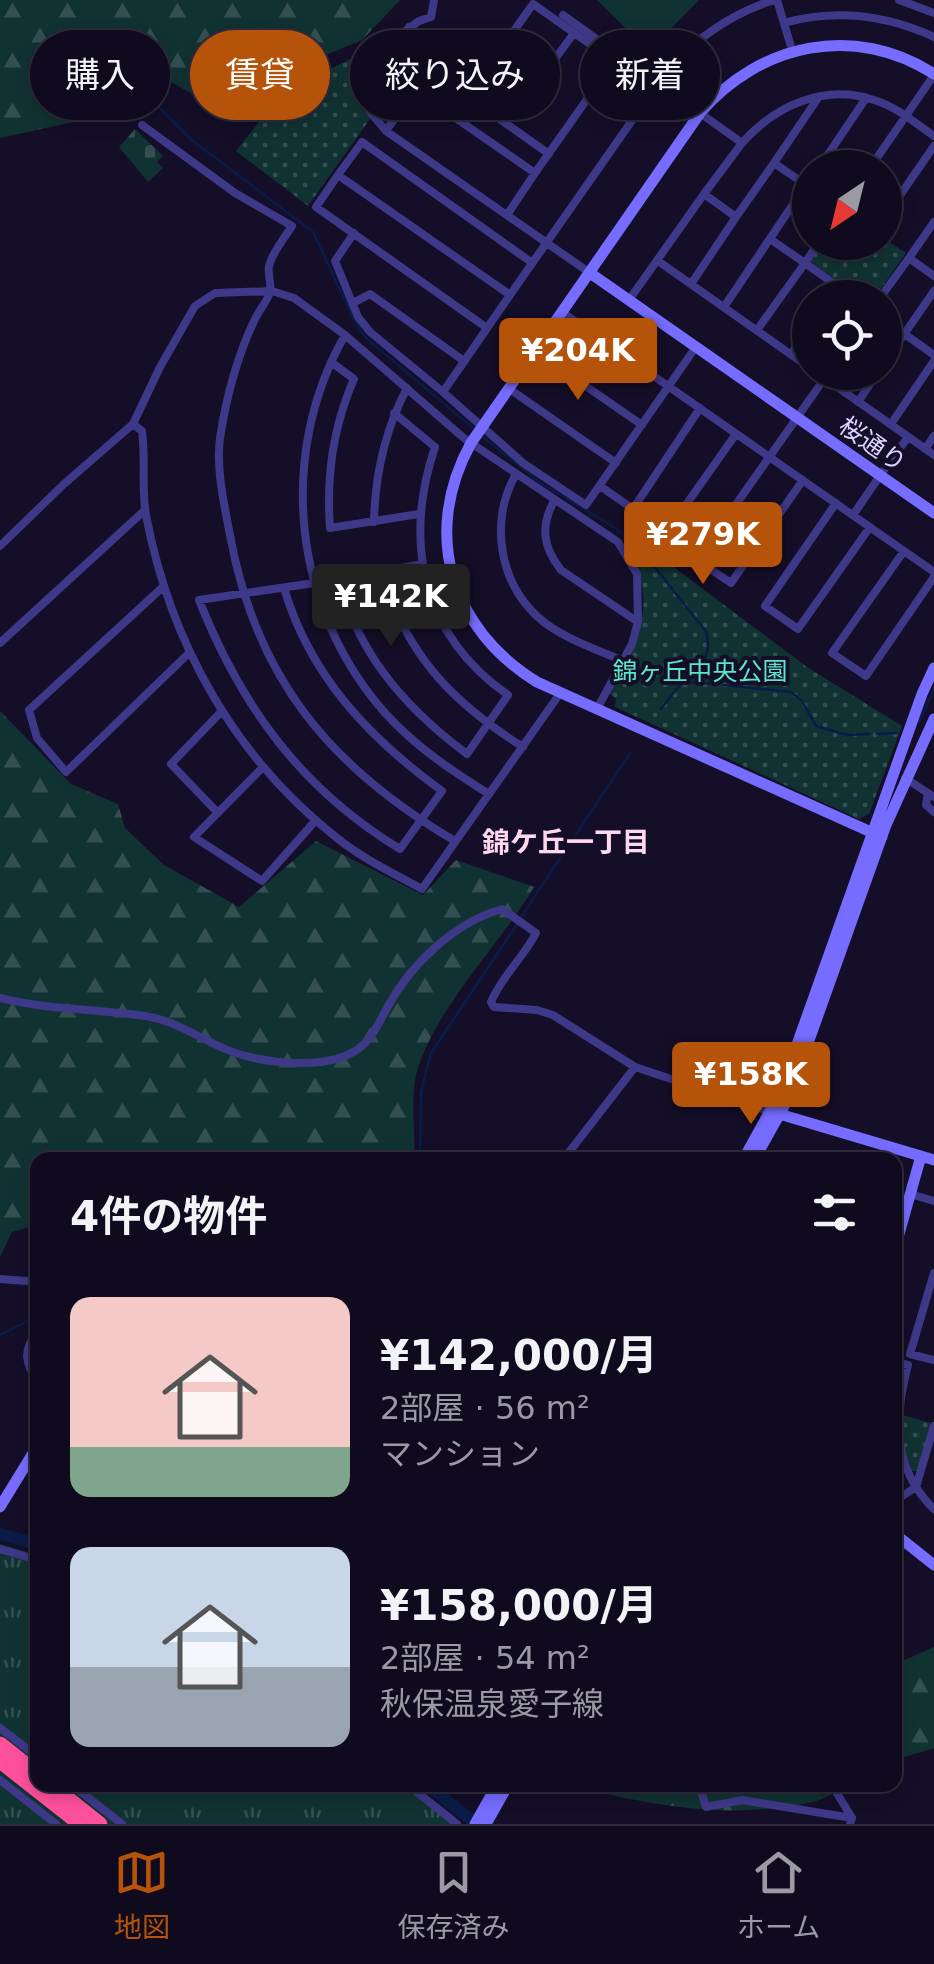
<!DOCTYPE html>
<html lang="ja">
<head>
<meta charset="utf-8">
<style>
	body { margin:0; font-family:"DejaVu Sans","Noto Sans JP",sans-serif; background:#1d182b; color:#f1f3f6; height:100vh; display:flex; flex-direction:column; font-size:38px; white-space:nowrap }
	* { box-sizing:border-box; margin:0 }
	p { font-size:32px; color:#9b9aa4 }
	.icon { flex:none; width:55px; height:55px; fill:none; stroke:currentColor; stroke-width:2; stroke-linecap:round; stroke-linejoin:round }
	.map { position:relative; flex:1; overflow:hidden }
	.drawer { position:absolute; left:30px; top:1152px; width:872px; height:640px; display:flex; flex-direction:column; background:#0f0a1e; border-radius:20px; box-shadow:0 5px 15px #0003,0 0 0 2px #2f2b3c }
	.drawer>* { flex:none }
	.top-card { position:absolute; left:30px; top:30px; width:875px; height:90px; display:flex; gap:20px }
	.needle { width:65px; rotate:215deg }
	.tools { position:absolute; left:792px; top:150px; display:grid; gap:20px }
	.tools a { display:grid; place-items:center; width:110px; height:110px; border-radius:50%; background:#0f0a1e; box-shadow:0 5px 15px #0003,0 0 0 2px #2f2b3c; font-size:50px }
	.price { position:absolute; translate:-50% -85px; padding:0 22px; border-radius:10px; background:#b45309; color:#fff; font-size:32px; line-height:65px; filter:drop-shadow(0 2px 5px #0008) }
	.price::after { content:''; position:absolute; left:50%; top:60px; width:30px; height:22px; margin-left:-15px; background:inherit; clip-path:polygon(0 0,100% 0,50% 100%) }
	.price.current { background:#222; color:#fff }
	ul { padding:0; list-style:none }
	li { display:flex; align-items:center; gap:30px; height:250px; padding:0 40px }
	li span { display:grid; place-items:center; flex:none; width:280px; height:200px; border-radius:20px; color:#555 }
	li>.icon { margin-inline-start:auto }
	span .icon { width:120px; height:120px; fill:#fffc; stroke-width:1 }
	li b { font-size:42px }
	h2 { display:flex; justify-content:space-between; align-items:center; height:120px; padding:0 40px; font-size:42px }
	.tag { padding:0 35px; border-radius:45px; background:#0f0a1e; box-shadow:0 5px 15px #0003,0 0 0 2px #2f2b3c; font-size:35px; line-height:90px }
	.tag.current { background:#b45309; color:#fff }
	.tab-bar { display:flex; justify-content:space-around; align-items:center; height:140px; border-top:2px solid #2f2b3c; background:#0f0a1e; font-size:28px; color:#9b9aa4 }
	.tab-bar a { display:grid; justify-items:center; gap:5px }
	.tab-bar .current { color:#b45309 }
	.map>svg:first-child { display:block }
	.grass { fill:url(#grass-tufts) }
	.forest { fill:url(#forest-firs) }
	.cemetery { fill:url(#cemetery-stones) }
	.park { fill:url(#park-dots) }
	.pitch { fill:#113232 }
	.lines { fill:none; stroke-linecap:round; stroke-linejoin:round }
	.stream { stroke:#081c47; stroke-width:2.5 }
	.river { stroke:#081c47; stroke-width:12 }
	.street { stroke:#3e3888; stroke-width:8 }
	.secondary { stroke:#766cff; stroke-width:11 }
	.highway { stroke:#ff509c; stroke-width:15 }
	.labels { text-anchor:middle; stroke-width:8; stroke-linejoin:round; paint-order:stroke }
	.street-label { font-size:25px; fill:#dcd5ff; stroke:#140e28 }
	.park-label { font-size:25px; fill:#5be5c9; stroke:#140e28 }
	.neighbourhood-label { font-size:28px; font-weight:bold; fill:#ffd7ef; stroke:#140e28 }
</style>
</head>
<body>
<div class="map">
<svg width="934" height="1824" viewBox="0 0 934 1824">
	<defs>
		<pattern id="grass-tufts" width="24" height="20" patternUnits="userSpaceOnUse" patternTransform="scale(2.5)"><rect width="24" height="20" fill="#113232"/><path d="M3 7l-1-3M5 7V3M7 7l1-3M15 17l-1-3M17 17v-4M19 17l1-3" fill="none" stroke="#334f51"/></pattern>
		<pattern id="forest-firs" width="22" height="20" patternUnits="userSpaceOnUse" patternTransform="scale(2.5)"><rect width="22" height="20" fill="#113232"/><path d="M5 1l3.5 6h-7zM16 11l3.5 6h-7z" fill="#334f51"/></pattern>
		<pattern id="cemetery-stones" width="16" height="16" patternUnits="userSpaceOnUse" patternTransform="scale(2.5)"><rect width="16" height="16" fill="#113232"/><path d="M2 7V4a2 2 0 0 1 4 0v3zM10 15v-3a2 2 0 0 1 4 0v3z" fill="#334f51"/></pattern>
		<pattern id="park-dots" width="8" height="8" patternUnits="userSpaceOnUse" patternTransform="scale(2.5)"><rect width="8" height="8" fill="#113232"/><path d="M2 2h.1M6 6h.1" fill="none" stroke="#334f51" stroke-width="1.8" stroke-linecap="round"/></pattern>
	</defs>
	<rect width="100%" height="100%" fill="#140e28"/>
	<path class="grass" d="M0 1544 37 1555 38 1785H412L457 1824H0Z"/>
	<path class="forest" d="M0 0H400L362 40 297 67 252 101 217 108 155 73 65 47 78 121 0 138Z
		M0 711 71 784 118 804 125 828 164 865 239 907 316 841 423 895 456 860 534 887C501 943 438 1005 418 1068 409 1097 416 1130 414 1160H38L37 1225 12 1232 0 1257Z
		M934 1647V1748L895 1760V1664Z
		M601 1785H847C836 1791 824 1800 812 1802 744 1818 673 1809 607 1794Z"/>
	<path class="cemetery" d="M135 129 163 156 157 162 163 168 148 182 119 147Z"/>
	<path class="park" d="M358 55 371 63 361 91 370 119 308 206 236 151 267 112 295 87Z
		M885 239 906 253 875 297H843L837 293 842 285 810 261 822 243 885 242Z
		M632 536 807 667 902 726 869 814 859 819 615 707 616 699 609 693C639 644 661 597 624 545Z
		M902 1415 931 1423 917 1471H912L903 1446Z"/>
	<path class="pitch" d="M597 0H699L649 51Z"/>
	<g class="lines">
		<path class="stream" d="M137 86 193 141 313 232 355 322 367 339 473 428
			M483 437 541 483 617 529 642 551 707 633 708 648 699 681
			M724 685 791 692 802 701 816 726 847 735 869 734
			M661 709 682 682 715 684
			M919 722 934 690
			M877 734 896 733
			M521 917 631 752
			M420 1160 421 1092 431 1053 517 924
			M0 1335 38 1316"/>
		<path class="river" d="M0 1534 38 1544
			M427 1785 477 1824"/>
		<path class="street" d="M434 0 431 17 419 21 397 37 370 85V112L386 131 590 273
			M777 0 792 50
			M899 0 934 13
			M563 15 658 83
			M784 23C835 9 886 15 934 37
			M409 27 482 76 533 4 614 61 535 173 415 90
			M482 76 522 104 574 33
			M700 113 742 143C775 106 824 83 874 100 897 107 915 123 934 136
			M142 125 235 193 292 226C285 237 272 253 269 266 267 276 273 285 269 295 265 304 258 312 254 321 237 357 226 399 220 438 216 470 224 503 230 535 256 679 331 768 455 841
			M386 131 429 69 549 154
			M819 168 866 98
			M870 168 934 75
			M338 175 362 142 531 262
			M810 180 806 185 774 163 818 98
			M704 194 742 143
			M507 215 535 173
			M736 217 774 163
			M885 217 934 146
			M934 222 909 258 934 276
			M354 233 335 261 358 317 370 332 443 392
			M819 242 805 263 837 286 829 298
			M658 261 810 368
			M510 295 668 69C698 37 732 13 774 0
			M880 298 909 258
			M629 300 704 194 736 217 691 284
			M353 303 370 294 464 361
			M724 307 806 185
			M562 312 934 572
			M885 320 934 355
			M487 328 316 207 338 175 510 295 443 392 523 463 586 505 693 351
			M757 330 805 263 770 239
			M345 335C276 456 293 610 386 714 416 747 452 771 489 794
			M535 351 642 425
			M791 354 810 326
			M331 362 354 379C333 427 326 476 330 528L419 514
			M885 362 934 291
			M816 372 934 455
			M508 388 616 463
			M858 402 878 372
			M700 408 633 509 666 533 736 434
			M394 413 435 447C403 543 422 635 508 695L467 754C409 711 356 653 340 579L423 564
			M133 424 142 431C146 459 141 487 146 515 170 642 234 757 337 838 363 859 393 873 422 889L561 692
			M891 424 934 361
			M925 449 934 436
			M882 473 908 437
			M516 474C488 524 500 588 545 623 568 640 598 650 623 661
			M803 480 731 583 697 560 829 372
			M600 486 633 509
			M554 501C540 527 543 547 561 570L638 622
			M836 503 765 606 798 629 870 527
			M853 515 877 480
			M374 522C375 473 385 430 407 388
			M666 533 697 560
			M0 546 64 484 133 424 160 367 195 306 215 293 272 291 294 298 345 335 465 439 618 542 637 574 638 622 632 644 597 709
			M904 551 832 653 866 676 934 577
			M380 573C409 656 450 701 523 747
			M164 586 29 710 37 738 66 772 189 653
			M284 588C310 676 369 738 442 791L400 849C301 789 241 706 199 600L314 583
			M0 643 145 510
			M263 767 194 837 262 881 316 820
			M905 778 934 797
			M928 793 926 805 934 812
			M218 813 171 764 221 712
			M0 998C48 1010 97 1009 145 1016 174 1020 197 1037 223 1048 257 1064 333 1073 363 1045 375 1034 380 1020 388 1006 412 963 454 923 502 909L536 933C524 957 501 977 491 1002L494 1007 537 1010 553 1015 635 1067
			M563 1160 635 1067 771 1112
			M910 1194 934 1201
			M934 1273 910 1354 934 1360
			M0 1279 38 1282
			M38 1330C22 1351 25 1362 38 1384
			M895 1362 908 1365C894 1417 892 1469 934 1509
			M895 1501 916 1487 934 1426
			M0 1549 38 1560
			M0 1728 38 1757
			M0 1780 56 1824
			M72 1785 122 1824
			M408 1785 457 1824
			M693 1785 700 1788 706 1807 742 1800 852 1818 850 1824
			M832 1785 852 1818
			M700 1788 745 1785"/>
		<path class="secondary" d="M590 273 934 513
			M882 837 537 682C451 629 421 534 471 443L700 113C760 43 855 23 934 74
			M776 1113 934 1160
			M743 1160 779 1095 922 694 934 668
			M754 1160 788 1099 886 825 934 719
			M895 1248 921 1156
			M0 1507 38 1445
			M895 1534 934 1565
			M475 1824 497 1785
			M486 1824 508 1785"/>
		<path class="highway" d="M0 1744 38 1774
			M0 1761 80 1824
			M51 1785 100 1824"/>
	</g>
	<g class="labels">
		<g class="street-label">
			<text transform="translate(873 444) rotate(35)" y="9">桜通り</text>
		</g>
		<g class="park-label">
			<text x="700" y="680">錦ヶ丘中央公園</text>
		</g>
		<g class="neighbourhood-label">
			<text x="566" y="852">錦ケ丘一丁目</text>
		</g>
	</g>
</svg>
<div class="tools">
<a><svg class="needle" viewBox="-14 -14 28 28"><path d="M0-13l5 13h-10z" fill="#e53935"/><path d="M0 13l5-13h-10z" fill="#9b9aa4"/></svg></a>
<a><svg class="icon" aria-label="locate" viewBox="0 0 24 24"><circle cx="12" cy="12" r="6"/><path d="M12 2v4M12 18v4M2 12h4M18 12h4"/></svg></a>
</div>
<b class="price" style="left:578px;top:403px">¥204K</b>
<b class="price" style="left:703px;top:587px">¥279K</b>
<b class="price current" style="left:391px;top:649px">¥142K</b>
<b class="price" style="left:751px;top:1127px">¥158K</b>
<div class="top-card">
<a class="tag">購入</a>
<a class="tag current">賃貸</a>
<a class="tag">絞り込み</a>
<a class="tag">新着</a>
</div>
<section class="drawer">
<h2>4件の物件<svg class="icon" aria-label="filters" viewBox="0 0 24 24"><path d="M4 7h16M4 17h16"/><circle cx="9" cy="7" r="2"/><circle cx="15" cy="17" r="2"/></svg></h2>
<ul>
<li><span style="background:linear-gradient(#f6c9c9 75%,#7fa58c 0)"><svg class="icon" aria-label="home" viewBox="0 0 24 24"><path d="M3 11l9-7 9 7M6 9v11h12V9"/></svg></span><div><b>¥142,000/月</b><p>2部屋 · 56 m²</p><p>マンション</p></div></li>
<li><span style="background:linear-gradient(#c9d6e8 60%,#9aa5b1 0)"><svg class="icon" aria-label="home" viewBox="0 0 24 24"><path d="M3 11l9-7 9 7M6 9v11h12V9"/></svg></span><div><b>¥158,000/月</b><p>2部屋 · 54 m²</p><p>秋保温泉愛子線</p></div></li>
</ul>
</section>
</div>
<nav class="tab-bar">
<a class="current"><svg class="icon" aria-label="map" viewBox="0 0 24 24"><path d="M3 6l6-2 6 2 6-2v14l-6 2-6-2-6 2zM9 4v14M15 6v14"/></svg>地図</a>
<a><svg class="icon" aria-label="saved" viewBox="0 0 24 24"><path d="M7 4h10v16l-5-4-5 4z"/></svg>保存済み</a>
<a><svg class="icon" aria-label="home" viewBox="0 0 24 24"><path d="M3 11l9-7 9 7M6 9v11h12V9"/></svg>ホーム</a>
</nav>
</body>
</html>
